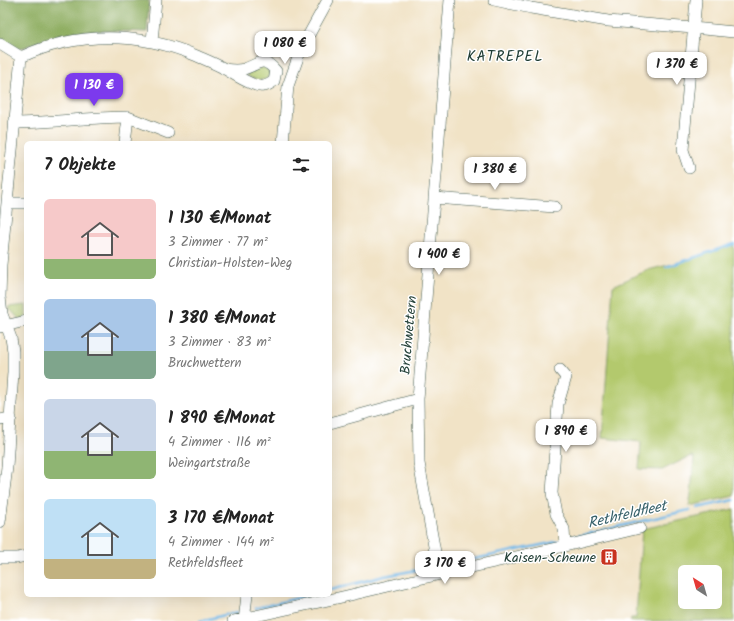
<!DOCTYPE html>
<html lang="de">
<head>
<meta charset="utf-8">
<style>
	body { margin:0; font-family:Kalam,sans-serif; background:#f6f6f6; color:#222; height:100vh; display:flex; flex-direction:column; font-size:15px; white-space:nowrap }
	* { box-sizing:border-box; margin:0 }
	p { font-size:13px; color:#767676 }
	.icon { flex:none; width:22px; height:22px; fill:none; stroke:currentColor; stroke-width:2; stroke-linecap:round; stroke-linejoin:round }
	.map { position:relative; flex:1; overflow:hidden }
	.drawer { position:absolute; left:24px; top:141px; width:308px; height:456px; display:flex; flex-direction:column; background:#fff; border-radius:6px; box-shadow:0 4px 16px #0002 }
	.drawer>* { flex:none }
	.needle { width:26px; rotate:323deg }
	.fabs { position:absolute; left:678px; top:565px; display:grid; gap:8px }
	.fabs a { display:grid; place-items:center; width:44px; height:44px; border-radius:6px; background:#fff; box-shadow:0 4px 16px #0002; font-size:20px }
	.price { position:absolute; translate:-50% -34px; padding:0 9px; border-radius:8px; background:#fff; color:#222; font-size:13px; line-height:26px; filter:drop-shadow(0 1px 2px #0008) }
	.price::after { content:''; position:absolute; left:50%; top:24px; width:12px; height:9px; margin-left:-6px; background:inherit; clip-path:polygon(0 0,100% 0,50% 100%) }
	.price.current { background:#7c3aed; color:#fff }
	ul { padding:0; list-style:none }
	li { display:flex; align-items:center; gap:12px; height:100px; padding:0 20px }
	li span { display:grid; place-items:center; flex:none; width:112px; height:80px; border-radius:6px; color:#555 }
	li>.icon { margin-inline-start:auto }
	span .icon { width:48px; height:48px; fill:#fffc; stroke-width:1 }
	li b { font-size:17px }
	h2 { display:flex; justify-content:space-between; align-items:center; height:48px; padding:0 20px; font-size:17px }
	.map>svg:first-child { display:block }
	.green { fill:#b3c96d; stroke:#698350; fill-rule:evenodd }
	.forest { fill:#8ead60; stroke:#56754a }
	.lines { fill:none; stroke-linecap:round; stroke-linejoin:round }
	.stream { stroke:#73baea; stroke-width:2.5 }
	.minor-casing { stroke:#3e564a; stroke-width:12 }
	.minor { stroke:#fff; stroke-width:11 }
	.labels { text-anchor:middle; stroke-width:3; stroke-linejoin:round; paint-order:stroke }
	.street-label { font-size:14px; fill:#1f3d34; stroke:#fff }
	.poi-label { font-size:14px; fill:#1f3d34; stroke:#fff; text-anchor:end }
	.neighbourhood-label { font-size:15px; letter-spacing:1px; fill:#1f3d34; stroke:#fff }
	.water-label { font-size:15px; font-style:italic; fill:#38626b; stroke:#fff }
</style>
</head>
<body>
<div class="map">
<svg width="734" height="621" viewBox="0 0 734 621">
	<rect width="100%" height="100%" fill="#fff"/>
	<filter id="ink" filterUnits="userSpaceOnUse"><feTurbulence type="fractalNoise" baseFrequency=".025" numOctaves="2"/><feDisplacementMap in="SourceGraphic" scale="8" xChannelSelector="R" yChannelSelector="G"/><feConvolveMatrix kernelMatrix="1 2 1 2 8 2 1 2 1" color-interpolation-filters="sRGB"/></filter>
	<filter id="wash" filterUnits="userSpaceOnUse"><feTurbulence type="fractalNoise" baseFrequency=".012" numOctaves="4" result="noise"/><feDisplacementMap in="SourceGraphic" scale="16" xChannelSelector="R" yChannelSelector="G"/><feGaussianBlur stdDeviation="0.9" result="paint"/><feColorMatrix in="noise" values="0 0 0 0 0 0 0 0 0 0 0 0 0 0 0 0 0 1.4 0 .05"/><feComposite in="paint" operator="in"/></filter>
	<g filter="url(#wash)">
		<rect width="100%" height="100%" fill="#f1e3c6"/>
		<path class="green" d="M264 67 269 71C271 84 256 80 249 77L247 74 249 71Z
			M734 244V496L689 506 691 494 694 457 691 456 662 470 639 469 641 442 602 438 613 286 648 270 680 262Z
			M26 305V319L20 320 8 307Z
			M734 509V621H631V618H636L642 529ZM685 572H715V602H685Z"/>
		<path class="forest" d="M0 0H149L147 32C116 31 83 29 52 37 40 41 29 46 17 50L0 39Z"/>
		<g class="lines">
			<path class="stream" d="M666 267 681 262 734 244
				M697 508 734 500
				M570 538 689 510
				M330 590 384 576 450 564 560 541
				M256 608 310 595
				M200 621 237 612"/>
		</g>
	</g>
	<g filter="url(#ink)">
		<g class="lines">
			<g class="minor-casing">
				<path id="minor" d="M494 0 531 8 608 21 693 28 734 32
					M152 41 156 0
					M0 44 21 57
					M128 117 168 133
					M14 123C52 123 90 117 128 117L125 143
					M283 143 288 86 301 49 328 0
					M689 168 683 150 696 0
					M434 198 555 207
					M7 203H26
					M0 327 26 321
					M560 370 566 377 558 404 552 493 556 514 564 529 565 546
					M0 420 11 418
					M330 423 418 399
					M0 522 7 467 13 372V351L11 338 2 314 0 297 1 265 21 57C76 31 141 32 197 56 206 60 216 64 225 69 233 74 250 85 260 86 266 87 270 84 274 81L276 71C262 55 260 64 244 69 237 71 231 70 224 69
					M435 552 419 463 418 399 450 0
					M0 558H17L26 556
					M233 621 342 597 414 580 565 546 640 528
					M244 621 247 595"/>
			</g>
			<use href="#minor" class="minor"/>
		</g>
	</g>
	<defs>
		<g id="building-square" transform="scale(0.9)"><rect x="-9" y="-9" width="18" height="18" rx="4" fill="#c8321e" stroke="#fff"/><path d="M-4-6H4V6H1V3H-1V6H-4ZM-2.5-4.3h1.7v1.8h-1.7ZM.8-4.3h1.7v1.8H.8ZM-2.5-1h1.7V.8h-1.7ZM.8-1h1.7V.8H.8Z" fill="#fff"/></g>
	</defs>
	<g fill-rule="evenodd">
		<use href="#building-square" x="609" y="557"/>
	</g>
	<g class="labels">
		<g class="street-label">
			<text transform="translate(408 335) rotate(-85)" y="5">Bruchwettern</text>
		</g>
		<g class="poi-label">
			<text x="596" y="562">Kaisen-Scheune</text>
		</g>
		<g class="neighbourhood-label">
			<text x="505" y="61">KATREPEL</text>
		</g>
		<g class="water-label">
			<text transform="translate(627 514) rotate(-13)" y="5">Rethfeldfleet</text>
		</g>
	</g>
</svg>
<div class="fabs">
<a><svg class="needle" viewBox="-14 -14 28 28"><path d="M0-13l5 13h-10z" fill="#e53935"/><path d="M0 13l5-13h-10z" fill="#767676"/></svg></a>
</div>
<b class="price" style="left:285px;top:65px">1 080 €</b>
<b class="price" style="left:677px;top:86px">1 370 €</b>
<b class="price current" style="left:94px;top:107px">1 130 €</b>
<b class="price" style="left:495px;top:191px">1 380 €</b>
<b class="price" style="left:439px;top:276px">1 400 €</b>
<b class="price" style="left:566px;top:453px">1 890 €</b>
<b class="price" style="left:445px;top:585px">3 170 €</b>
<section class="drawer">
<h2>7 Objekte<svg class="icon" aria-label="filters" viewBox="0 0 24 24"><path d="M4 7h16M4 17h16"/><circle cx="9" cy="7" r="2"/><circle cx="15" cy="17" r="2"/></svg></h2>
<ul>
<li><span style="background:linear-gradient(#f6c9c9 75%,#8fb573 0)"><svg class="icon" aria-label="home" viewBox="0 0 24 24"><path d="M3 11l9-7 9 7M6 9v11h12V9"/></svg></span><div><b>1 130 €/Monat</b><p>3 Zimmer · 77 m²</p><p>Christian-Holsten-Weg</p></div></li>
<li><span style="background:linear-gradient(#a9c7e8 65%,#7fa58c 0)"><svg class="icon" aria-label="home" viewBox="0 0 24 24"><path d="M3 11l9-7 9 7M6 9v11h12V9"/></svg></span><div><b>1 380 €/Monat</b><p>3 Zimmer · 83 m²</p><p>Bruchwettern</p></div></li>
<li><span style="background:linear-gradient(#c9d6e8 65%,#8fb573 0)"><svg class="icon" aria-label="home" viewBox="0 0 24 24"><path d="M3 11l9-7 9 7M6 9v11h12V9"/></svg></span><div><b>1 890 €/Monat</b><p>4 Zimmer · 116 m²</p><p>Weingartstraße</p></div></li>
<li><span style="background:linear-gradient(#bfe0f5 75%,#c2b280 0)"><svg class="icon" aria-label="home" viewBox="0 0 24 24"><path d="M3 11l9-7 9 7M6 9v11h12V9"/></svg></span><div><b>3 170 €/Monat</b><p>4 Zimmer · 144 m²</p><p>Rethfeldsfleet</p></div></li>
</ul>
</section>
</div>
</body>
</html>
